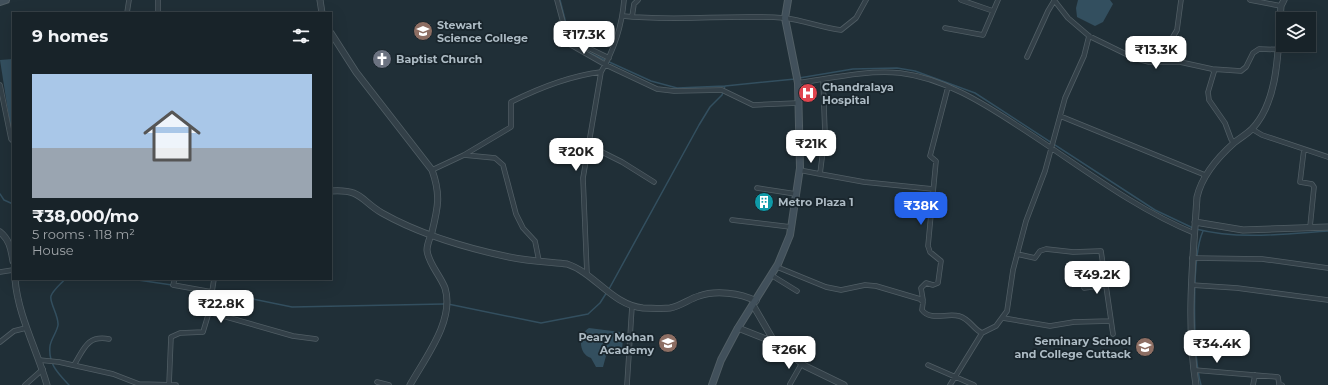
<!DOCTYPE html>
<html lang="en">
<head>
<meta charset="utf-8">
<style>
	body { margin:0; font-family:Montserrat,sans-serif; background:#212b31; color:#f1f3f6; height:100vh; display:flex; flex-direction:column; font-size:15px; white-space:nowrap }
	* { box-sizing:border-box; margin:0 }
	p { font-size:13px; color:#9fa4a8 }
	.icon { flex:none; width:22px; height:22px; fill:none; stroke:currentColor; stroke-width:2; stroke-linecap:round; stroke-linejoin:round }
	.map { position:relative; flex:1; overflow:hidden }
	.details { position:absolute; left:12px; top:12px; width:320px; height:268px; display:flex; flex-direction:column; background:#182329; border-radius:0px; box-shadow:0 4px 16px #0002,0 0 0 1px #364046 }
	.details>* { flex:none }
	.controls { position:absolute; left:1276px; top:12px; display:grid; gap:8px }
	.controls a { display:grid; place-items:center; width:40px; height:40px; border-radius:0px; background:#182329; box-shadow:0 4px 16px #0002,0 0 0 1px #364046; font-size:20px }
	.price { position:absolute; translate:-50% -34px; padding:0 9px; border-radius:8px; background:#fff; color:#222; font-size:13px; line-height:26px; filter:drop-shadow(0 1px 2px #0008) }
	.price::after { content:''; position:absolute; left:50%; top:24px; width:12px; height:9px; margin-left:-6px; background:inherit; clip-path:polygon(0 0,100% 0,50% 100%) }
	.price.current { background:#2563eb; color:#fff }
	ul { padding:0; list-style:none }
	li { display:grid; align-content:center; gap:8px; height:212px; padding:0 20px }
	li span { display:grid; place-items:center; height:124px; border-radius:0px; color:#555 }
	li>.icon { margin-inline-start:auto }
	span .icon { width:72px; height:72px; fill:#fffc; stroke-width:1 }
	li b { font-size:17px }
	h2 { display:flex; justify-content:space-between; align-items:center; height:48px; padding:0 20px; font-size:17px }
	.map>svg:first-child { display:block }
	.water { fill:#334f5f }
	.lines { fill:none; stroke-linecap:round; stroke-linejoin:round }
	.stream { stroke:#334f5f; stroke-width:1.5 }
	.minor-casing { stroke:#515e65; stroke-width:5.5 }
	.tertiary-casing { stroke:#515e65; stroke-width:7 }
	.secondary-casing { stroke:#515e65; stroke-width:8 }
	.minor { stroke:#334048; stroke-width:4 }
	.tertiary { stroke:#334048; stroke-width:5.5 }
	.secondary { stroke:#41505b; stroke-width:6 }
	.labels { text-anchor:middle; stroke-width:3.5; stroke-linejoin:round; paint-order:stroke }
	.poi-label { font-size:11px; font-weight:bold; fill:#adbbc4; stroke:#19252c; text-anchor:start }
</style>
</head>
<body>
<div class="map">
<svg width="1328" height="385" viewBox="0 0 1328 385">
	<rect width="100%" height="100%" fill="#202f37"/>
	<path class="water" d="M1078 0H1110L1113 4 1103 22 1095 26 1077 17 1076 8Z
		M13 59V137H12L0 60Z
		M589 328 620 332 623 338 622 351 606 356 603 367H596L591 358C578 354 578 334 589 328Z"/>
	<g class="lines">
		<path class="stream" d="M560 0 571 43
			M585 51 651 81 677 88 725 86 795 79
			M799 78 853 69 897 68 915 71 975 93 1155 210 1193 228
			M0 194 4 200 13 204
			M1196 229C1239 240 1284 234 1328 231
			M65 279C61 284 53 290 51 296 49 302 59 316 58 325 57 332 51 339 50 346 48 364 58 373 69 385
			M131 279 172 285
			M609 289 699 125 710 107 722 95 725 86
			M214 291 292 307 444 304
			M448 304 541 323 588 314 600 303 607 292
			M1201 385C1193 357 1191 257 1203 231"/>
		<g class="minor-casing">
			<path id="minor" d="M158 0V13
				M557 0 568 41 571 45 606 65 657 89 674 91 722 90 753 105 798 103
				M961 0 993 11
				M1054 0 1068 18 1089 36 1134 58 1149 62H1180L1212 69 1214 72 1208 92 1209 100 1225 123 1231 139 1234 143
				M1250 0 1281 6
				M127 13 129 0
				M623 16C677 22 730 14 784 18 804 20 822 28 841 30L856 18 866 0
				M632 17 634 4 638 0
				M945 28 983 35 998 0
				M573 37 578 43 609 58
				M1027 57 1048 11 1054 1
				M1161 62 1164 52 1177 30 1181 0
				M1212 69 1241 71 1246 67 1253 53 1259 49 1291 50
				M823 79 825 134 820 174 864 182 933 189
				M798 83C832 78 866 70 900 73 943 78 983 103 1018 126 1076 163 1131 207 1194 233
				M0 85 11 139 13 141
				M1060 116 1205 175
				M1252 129 1262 135 1328 157
				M590 146 622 162 654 182
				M1304 149 1300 182 1312 184 1314 187 1310 227
				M432 170 464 155
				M799 170 820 174
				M757 188 796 194
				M732 220 791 227
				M1017 254 1035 258 1040 251 1046 249 1073 252 1101 251 1113 334
				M1192 258 1262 259 1328 268
				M539 261 535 241 523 228 516 214 503 165 495 158 464 155 511 127V102C541 87 569 76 601 72 614 50 622 26 624 0
				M777 267 826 287 841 290 865 285 876 286 920 299 923 302 922 310C930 321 947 313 959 316 970 319 973 329 982 333L996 326 1007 311 1013 270 1026 221 1045 171 1065 98 1084 56 1089 36
				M0 272 13 270
				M587 274 583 178 601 72
				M771 275 797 291
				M175 279 173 285 212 292 214 279
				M1191 285 1237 288 1328 300
				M1084 288 1106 285
				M923 300 921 288 926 283 933 285 938 283 941 261 930 252 928 246 936 161 930 156 948 87
				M1003 318 1050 326 1074 322 1111 321
				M0 342 14 331 26 328
				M39 360 59 362 113 374 139 384 176 385
				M74 365C84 349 87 335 109 339
				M928 365 974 385
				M1194 370 1278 377 1279 384 1282 385
				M377 382 389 385
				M790 384 802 363
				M25 385 43 369
				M169 385 171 337 180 333 203 332 209 312 293 336 316 339
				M627 385 632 306
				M950 385 982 333
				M1253 385 1255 375"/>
		</g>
		<g class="tertiary-casing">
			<path id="tertiary" d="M320 0 322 13
				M331 33 356 72 432 170C441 195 438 207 432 232 430 238 427 244 427 250 428 263 440 275 445 288 455 320 425 358 410 385
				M331 191C362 189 360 200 382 213 421 235 466 248 509 257 528 261 548 262 567 264 595 273 612 305 643 308 651 308 662 309 670 308 681 306 689 299 699 296 716 290 740 293 756 301
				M1195 222 1243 230 1328 227
				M0 232C10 240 11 250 13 261
				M15 279C18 316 37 350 47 385
				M753 305 775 343
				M738 328 776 343 805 366 844 385
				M1196 385C1186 322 1193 260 1197 197 1202 175 1218 157 1235 142 1240 138 1247 134 1252 129 1280 100 1278 44 1281 6L1284 0"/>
		</g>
		<g class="secondary-casing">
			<path id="secondary" d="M0 2 6 0
				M712 385 721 360 738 328 778 264 790 235 800 168 798 83 785 18 788 0"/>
		</g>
		<use href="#minor" class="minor"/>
		<use href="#tertiary" class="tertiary"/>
		<use href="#secondary" class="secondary"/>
	</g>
	<defs>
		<g id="university-disc" transform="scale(1)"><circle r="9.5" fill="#8d6e63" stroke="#19252c"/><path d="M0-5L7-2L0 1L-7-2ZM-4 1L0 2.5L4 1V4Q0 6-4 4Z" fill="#fff"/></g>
		<g id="church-disc" transform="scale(1)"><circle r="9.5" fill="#6b7280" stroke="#19252c"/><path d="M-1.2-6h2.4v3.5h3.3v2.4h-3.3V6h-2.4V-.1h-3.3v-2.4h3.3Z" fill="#fff"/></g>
		<g id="hospital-disc" transform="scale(1)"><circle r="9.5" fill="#e0444e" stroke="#19252c"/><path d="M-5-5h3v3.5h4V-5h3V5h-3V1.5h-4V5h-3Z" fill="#fff"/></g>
		<g id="building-disc" transform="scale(1)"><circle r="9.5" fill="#0f9aa8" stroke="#19252c"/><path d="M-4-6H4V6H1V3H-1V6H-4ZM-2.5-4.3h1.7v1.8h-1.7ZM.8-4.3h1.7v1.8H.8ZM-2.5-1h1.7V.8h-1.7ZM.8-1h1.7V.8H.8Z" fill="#fff"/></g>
		<g id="school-disc" transform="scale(1)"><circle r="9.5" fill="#8d6e63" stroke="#19252c"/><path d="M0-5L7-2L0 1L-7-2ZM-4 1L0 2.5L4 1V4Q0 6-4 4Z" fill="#fff"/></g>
	</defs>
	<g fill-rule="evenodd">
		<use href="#university-disc" x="423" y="31"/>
		<use href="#church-disc" x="382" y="59"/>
		<use href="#hospital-disc" x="808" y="93"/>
		<use href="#building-disc" x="764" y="202"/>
		<use href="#school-disc" x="668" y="343"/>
		<use href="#university-disc" x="1145" y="347"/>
	</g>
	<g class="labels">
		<g class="poi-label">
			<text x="437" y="29">Stewart<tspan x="437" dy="13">Science College</tspan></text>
			<text x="396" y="63">Baptist Church</text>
			<text x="822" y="91">Chandralaya<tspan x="822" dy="13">Hospital</tspan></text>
			<text x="778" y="206">Metro Plaza 1</text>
			<text x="654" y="341" text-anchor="end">Peary Mohan<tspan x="654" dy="13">Academy</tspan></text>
			<text x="1131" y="345" text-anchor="end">Seminary School<tspan x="1131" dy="13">and College Cuttack</tspan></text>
		</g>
	</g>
</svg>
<div class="controls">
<a><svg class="icon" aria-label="layers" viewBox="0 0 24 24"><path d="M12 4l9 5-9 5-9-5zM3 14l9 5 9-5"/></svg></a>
</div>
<b class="price" style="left:584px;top:55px">₹17.3K</b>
<b class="price" style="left:1156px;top:70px">₹13.3K</b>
<b class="price" style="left:811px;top:164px">₹21K</b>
<b class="price" style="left:576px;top:172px">₹20K</b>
<b class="price current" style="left:921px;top:226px">₹38K</b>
<b class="price" style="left:1097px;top:295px">₹49.2K</b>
<b class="price" style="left:221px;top:324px">₹22.8K</b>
<b class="price" style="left:1217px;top:364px">₹34.4K</b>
<b class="price" style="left:789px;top:370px">₹26K</b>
<section class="details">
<h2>9 homes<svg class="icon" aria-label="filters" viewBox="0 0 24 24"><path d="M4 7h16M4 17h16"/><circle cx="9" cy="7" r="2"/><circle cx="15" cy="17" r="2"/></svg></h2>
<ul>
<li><span style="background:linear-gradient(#a9c7e8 60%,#9aa5b1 0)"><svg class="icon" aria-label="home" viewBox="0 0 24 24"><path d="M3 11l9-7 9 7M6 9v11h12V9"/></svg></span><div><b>₹38,000/mo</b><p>5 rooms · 118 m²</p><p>House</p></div></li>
</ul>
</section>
</div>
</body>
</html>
